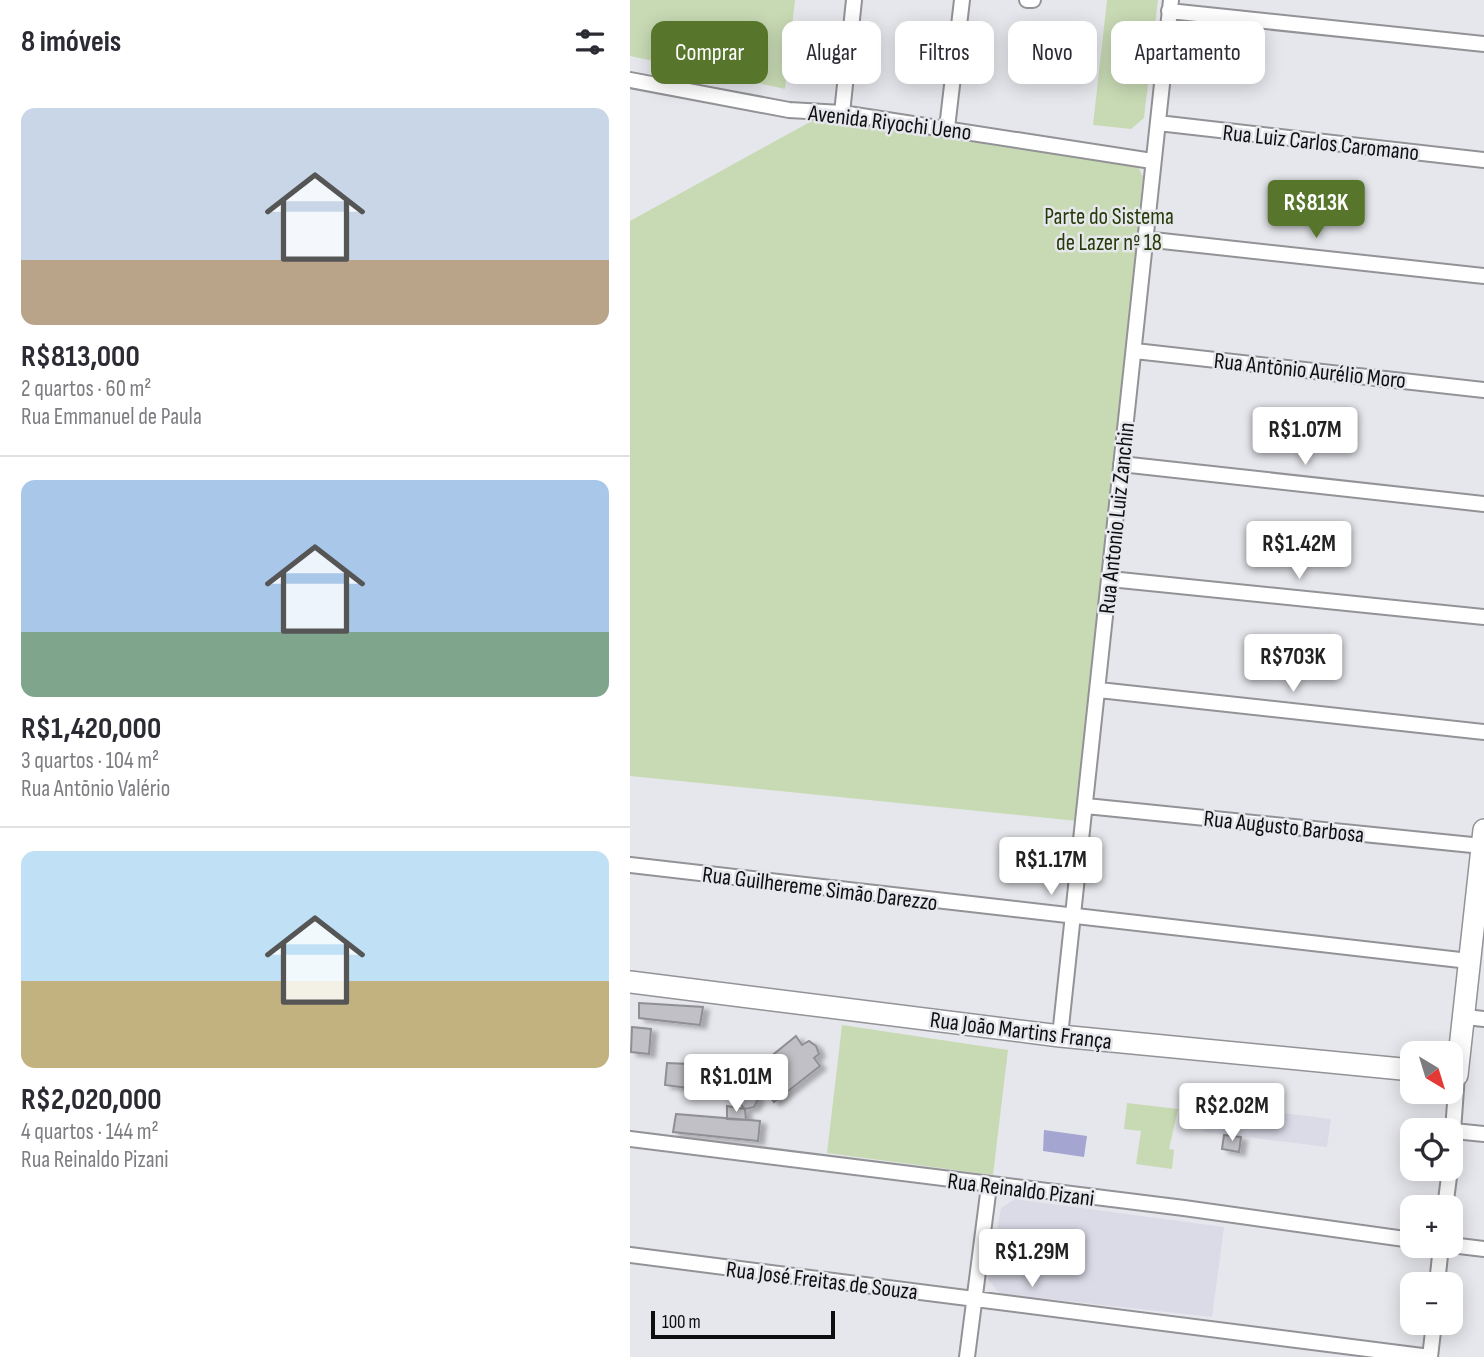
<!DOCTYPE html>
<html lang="pt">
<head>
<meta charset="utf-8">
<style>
	body { margin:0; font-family:"Sofia Sans Condensed",sans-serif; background:#f7f7f7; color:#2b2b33; height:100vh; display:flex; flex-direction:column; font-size:26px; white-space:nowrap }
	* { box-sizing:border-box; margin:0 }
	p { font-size:23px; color:#7c7c81 }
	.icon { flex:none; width:38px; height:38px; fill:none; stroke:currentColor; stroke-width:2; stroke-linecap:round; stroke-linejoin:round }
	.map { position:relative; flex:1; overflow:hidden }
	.drawer { display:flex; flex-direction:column; background:#fff; width:630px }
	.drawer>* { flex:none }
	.guide { position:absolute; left:21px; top:21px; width:665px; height:63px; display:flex; gap:14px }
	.needle { width:46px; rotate:142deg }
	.fabs { position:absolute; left:770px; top:1041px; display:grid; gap:14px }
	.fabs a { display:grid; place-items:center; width:63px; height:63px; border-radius:14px; background:#fff; box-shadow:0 4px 18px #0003; font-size:35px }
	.scale { position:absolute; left:21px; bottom:18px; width:184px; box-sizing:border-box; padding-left:7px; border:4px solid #0f0f11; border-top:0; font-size:19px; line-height:24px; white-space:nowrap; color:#0f0f11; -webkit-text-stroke:5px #e6e7ec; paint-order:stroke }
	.price { position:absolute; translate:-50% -60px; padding:0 16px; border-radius:7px; background:#fff; color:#222; font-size:23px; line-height:46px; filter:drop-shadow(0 2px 4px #0008) }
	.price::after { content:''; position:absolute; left:50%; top:42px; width:21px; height:16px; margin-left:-10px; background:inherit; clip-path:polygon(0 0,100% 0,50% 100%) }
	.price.current { background:#57752b; color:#fff }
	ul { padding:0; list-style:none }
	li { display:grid; align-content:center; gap:14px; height:371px; padding:0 21px }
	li+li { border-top:2px solid #e1e1e2 }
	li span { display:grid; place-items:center; height:217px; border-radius:14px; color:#555 }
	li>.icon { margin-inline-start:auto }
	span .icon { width:126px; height:126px; fill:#fffc; stroke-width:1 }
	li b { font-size:30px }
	h2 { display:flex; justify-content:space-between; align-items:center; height:84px; padding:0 21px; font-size:30px }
	.tag { padding:0 24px; border-radius:14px; background:#fff; box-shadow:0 4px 18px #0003; font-size:24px; line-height:63px }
	.tag.current { background:#57752b; color:#fff }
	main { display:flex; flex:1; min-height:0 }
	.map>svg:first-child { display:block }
	.built { fill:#dbdbe8 }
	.green { fill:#c8dab4 }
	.water { fill:#a4a5d1 }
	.building { fill:#c0c0c6; stroke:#8f8f94; stroke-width:2; filter:url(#shadow) }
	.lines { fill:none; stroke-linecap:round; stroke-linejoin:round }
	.street-casing { stroke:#929297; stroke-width:18 }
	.secondary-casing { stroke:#929297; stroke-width:24 }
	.street { stroke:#fff; stroke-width:14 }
	.secondary { stroke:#fff; stroke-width:21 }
	.labels { text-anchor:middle; stroke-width:5; stroke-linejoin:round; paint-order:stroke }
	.street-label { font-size:23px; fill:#0f0f11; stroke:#e6e7ec }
	.park-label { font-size:23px; fill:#263907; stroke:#e6e7ec }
</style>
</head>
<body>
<main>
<section class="drawer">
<h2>8 imóveis<svg class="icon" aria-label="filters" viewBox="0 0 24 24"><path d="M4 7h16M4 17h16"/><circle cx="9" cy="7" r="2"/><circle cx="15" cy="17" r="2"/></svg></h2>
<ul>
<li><span style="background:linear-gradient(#c9d6e8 70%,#b9a48a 0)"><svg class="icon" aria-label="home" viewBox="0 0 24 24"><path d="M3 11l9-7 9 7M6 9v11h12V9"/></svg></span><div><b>R$813,000</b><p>2 quartos · 60 m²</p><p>Rua Emmanuel de Paula</p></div></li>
<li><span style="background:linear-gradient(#a9c7e8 70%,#7fa58c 0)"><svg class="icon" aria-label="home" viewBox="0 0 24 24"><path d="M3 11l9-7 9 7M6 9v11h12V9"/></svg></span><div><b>R$1,420,000</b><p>3 quartos · 104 m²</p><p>Rua Antõnio Valério</p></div></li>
<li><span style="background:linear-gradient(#bfe0f5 60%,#c2b280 0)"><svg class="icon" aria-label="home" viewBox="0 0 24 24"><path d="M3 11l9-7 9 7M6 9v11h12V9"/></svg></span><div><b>R$2,020,000</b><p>4 quartos · 144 m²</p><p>Rua Reinaldo Pizani</p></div></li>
</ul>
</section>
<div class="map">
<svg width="854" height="1357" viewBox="0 0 854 1357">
	<defs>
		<filter id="shadow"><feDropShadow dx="6" dy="3.5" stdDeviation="2" flood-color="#0004"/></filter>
	</defs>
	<rect width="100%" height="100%" fill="#e6e7ec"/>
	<path class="built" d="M578 1104 701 1119 697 1147 574 1132Z
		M385 1199 594 1227 582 1317 373 1294 367 1291 358 1279 371 1208Z"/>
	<path class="green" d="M0 0H165L155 89 0 56Z
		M477 0H528L514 118 501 129 463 125Z
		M189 117 504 158 513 177 447 821 0 776V221Z
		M212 1025 378 1050 363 1175 197 1153Z
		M497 1103 548 1109 539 1149 544 1150 542 1169 506 1164 511 1131 494 1129Z"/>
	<path class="water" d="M414 1130 457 1136 454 1157 413 1151Z"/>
	<path class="building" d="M9 1003 73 1007 70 1025 9 1018Z
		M2 1027 21 1029 19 1054 1 1052Z
		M166 1036 172 1045 179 1041 186 1046 189 1054 184 1058 190 1066 144 1102 123 1071Z
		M37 1063 59 1064 58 1088 35 1085Z
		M121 1090 128 1099 124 1107 115 1109 107 1101 111 1091Z
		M97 1106 115 1109 116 1120 97 1119Z
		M46 1114 130 1121 128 1141 43 1132Z
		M594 1135 611 1137 609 1152 592 1149Z"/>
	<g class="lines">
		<g class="street-casing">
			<path id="street" d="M397 0H403
				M539 11 854 44
				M0 80 159 110 212 113 522 161
				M212 113 224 0
				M528 123 854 160
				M317 128 332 0
				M514 239 854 276
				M505 351 854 390
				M491 464 854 504
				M480 579 854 617
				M469 690 854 732
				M456 806 852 846
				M0 865 839 961
				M836 1017 854 1019
				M430 1036 541 0
				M824 1131 854 1134
				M0 1139 554 1208 782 1240
				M821 1159 827 1075
				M815 1208 820 1169
				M821 1245 854 1249
				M0 1255 800 1357
				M807 1284 811 1246
				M337 1357 359 1186
				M800 1357 804 1323"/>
		</g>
		<g class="secondary-casing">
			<path id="secondary" d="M0 982 430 1036 782 1070
				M821 1074 827 1075 854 830"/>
		</g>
		<use href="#street" class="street"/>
		<use href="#secondary" class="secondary"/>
	</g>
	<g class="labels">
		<g class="street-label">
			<text transform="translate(260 122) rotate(7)" y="8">Avenida Riyochi Ueno</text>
			<text transform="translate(691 142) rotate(6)" y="8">Rua Luiz Carlos Caromano</text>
			<text transform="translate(680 370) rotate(6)" y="8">Rua Antõnio Aurélio Moro</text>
			<text transform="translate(486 518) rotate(-84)" y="8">Rua Antonio Luiz Zanchin</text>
			<text transform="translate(654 826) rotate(6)" y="8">Rua Augusto Barbosa</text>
			<text transform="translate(190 888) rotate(7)" y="8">Rua Guilhereme Simão Darezzo</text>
			<text transform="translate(391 1030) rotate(7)" y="8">Rua João Martins França</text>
			<text transform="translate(391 1189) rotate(7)" y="8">Rua Reinaldo Pizani</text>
			<text transform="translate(192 1280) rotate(7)" y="8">Rua José Freitas de Souza</text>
		</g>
		<g class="park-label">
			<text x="479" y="224">Parte do Sistema<tspan x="479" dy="26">de Lazer nº 18</tspan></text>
		</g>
	</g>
</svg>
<div class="fabs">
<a><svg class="needle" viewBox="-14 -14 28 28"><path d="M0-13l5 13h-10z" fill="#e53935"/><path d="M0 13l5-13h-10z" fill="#7c7c81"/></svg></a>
<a><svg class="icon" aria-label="locate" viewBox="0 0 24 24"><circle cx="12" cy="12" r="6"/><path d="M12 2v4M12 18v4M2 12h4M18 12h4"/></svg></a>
<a>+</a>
<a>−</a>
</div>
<div class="scale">100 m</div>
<b class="price current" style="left:686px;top:240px">R$813K</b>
<b class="price" style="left:675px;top:467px">R$1.07M</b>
<b class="price" style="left:669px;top:581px">R$1.42M</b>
<b class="price" style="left:663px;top:694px">R$703K</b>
<b class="price" style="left:421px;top:897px">R$1.17M</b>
<b class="price" style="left:106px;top:1114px">R$1.01M</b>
<b class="price" style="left:602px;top:1143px">R$2.02M</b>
<b class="price" style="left:402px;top:1289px">R$1.29M</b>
<div class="guide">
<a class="tag current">Comprar</a>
<a class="tag">Alugar</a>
<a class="tag">Filtros</a>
<a class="tag">Novo</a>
<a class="tag">Apartamento</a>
</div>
</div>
</main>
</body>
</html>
